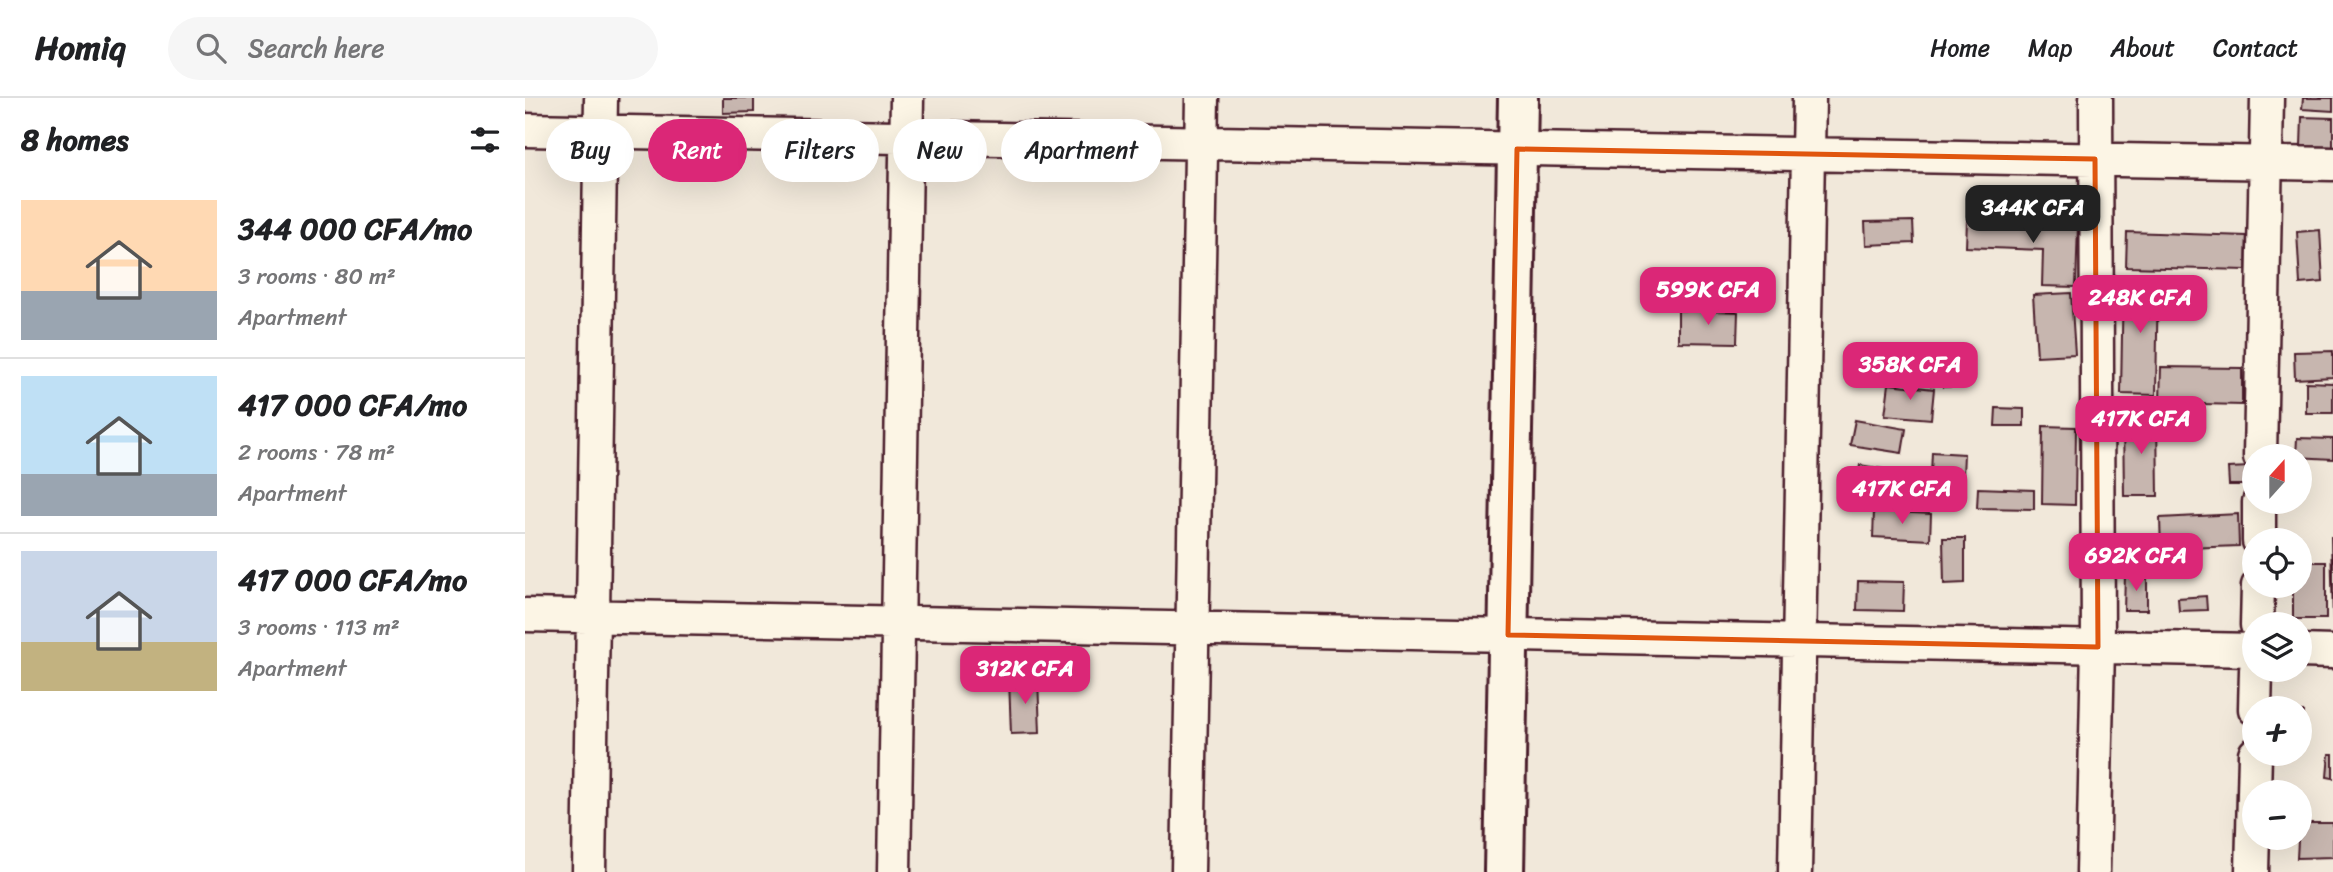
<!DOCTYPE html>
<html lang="en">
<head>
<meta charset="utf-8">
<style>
	body { margin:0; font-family:Sriracha,sans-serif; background:#f6f6f6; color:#202124; height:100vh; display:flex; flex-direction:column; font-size:26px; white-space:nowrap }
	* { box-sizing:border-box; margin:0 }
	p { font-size:23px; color:#757577 }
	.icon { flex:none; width:38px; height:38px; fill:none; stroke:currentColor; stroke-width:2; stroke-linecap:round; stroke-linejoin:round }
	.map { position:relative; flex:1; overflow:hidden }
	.panel { display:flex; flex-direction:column; background:#fff; width:525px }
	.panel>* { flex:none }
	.banner { position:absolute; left:21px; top:21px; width:665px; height:63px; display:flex; gap:14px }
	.needle { width:46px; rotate:21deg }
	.tools { position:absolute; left:1717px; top:346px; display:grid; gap:14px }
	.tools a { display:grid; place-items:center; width:70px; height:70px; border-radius:50%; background:#fff; box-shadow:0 7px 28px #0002; font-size:35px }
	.price { position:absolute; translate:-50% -60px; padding:0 16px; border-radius:14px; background:#db2777; color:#fff; font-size:23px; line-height:46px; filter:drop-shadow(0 2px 4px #0008) }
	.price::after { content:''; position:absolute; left:50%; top:42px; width:21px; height:16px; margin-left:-10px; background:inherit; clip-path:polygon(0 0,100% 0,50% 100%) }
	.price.current { background:#222; color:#fff }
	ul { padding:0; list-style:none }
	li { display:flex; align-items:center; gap:21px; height:175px; padding:0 21px }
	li+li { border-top:2px solid #e0e0e0 }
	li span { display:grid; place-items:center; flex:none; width:196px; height:140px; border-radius:0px; color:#555 }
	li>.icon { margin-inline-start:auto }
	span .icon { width:84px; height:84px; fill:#fffc; stroke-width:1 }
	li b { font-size:30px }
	h2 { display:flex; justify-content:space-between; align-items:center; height:84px; padding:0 21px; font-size:30px }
	.pill { padding:0 24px; border-radius:32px; background:#fff; box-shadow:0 7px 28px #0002; font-size:24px; line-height:63px }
	.pill.current { background:#db2777; color:#fff }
	header { display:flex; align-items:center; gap:42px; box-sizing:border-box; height:98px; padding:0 35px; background:#fff; border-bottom:2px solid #e0e0e0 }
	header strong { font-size:33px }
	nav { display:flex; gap:38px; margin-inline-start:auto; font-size:24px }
	.search { width:490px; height:63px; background:#f6f6f6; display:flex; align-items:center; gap:18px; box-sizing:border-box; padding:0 24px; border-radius:38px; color:#757577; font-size:26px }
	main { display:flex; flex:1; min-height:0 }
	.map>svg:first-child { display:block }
	.building { fill:#c7b6af; stroke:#4a1f2b; stroke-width:2 }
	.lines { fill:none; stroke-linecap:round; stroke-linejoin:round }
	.street-casing { stroke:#4a1f2b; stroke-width:37 }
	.secondary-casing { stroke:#4a1f2b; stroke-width:44 }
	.street { stroke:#fcf5e5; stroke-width:32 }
	.secondary { stroke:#fcf5e5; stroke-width:38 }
	.marked { fill:none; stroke:#e0560e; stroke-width:5; stroke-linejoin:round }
</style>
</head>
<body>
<header>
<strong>Homiq</strong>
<div class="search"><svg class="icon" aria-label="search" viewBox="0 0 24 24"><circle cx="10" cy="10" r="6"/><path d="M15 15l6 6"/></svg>Search here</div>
<nav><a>Home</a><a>Map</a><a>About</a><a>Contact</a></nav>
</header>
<main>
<section class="panel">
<h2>8 homes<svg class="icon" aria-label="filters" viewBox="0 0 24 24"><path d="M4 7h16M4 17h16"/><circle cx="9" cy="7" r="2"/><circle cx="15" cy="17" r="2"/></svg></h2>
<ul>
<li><span style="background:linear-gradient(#ffd9b3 65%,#9aa5b1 0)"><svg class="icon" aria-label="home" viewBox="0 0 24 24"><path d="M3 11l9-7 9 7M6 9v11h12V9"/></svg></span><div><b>344 000 CFA/mo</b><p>3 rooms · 80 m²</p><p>Apartment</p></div></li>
<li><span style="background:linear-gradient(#bfe0f5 70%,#9aa5b1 0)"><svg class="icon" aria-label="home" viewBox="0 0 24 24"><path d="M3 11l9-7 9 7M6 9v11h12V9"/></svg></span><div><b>417 000 CFA/mo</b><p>2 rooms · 78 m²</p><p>Apartment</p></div></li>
<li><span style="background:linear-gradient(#c9d6e8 65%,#c2b280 0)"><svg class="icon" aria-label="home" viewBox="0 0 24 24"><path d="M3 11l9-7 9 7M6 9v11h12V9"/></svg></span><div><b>417 000 CFA/mo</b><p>3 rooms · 113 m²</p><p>Apartment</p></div></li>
</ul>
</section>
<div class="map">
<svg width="1808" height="774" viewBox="0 0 1808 774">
	<rect width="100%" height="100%" fill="#f1e8da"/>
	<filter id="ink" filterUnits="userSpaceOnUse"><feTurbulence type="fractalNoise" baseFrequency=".0143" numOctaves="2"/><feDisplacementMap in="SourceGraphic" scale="14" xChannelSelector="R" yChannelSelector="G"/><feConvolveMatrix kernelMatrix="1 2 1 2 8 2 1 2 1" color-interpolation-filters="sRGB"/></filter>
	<g filter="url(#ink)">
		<path class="building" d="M198 0H229V14L198 15Z
			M1778 0H1808V13L1777 11Z
			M1777 19 1808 20V49L1776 48Z
			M1442 122 1553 126 1551 189 1517 188 1518 152 1441 149Z
			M1388 123 1389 145 1341 147 1340 124Z
			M1795 132 1798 184 1775 186 1772 134Z
			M1602 134 1722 138 1721 172 1601 169Z
			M1598 178H1633L1631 297 1596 296Z
			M1546 195 1550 256 1512 258 1508 197Z
			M1153 212 1213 214 1212 245 1153 244Z
			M1808 253V279L1770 281 1769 254Z
			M1438 267 1440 288 1418 289 1416 268Z
			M1636 269 1717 270V307L1635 305Z
			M1781 284 1808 285V315H1781Z
			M1364 286 1409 291 1406 321 1360 317Z
			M1471 310 1499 311V328H1470Z
			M1598 318H1632L1633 398H1599Z
			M1330 322 1381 331 1377 355 1325 347Z
			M1518 328 1551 329 1550 407 1517 406Z
			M1772 340 1808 341V361L1771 359Z
			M1407 354 1439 356 1437 399 1405 398Z
			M1335 367 1370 373 1365 408 1329 402Z
			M1725 369 1726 387H1704L1703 370Z
			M1453 390 1509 392V411L1452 410Z
			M1349 413 1406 416 1405 442 1348 439Z
			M1713 416 1714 448 1636 451 1635 420Z
			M1806 439H1808V523Z
			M1418 440H1440V485L1419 486Z
			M1774 464H1801V521H1768V488H1774Z
			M1600 477H1622V512H1599Z
			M1333 483 1379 484 1378 513 1332 512Z
			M1681 498 1682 512 1654 513 1653 500Z
			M513 580 515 635 486 636 484 581Z
			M1774 614H1779L1777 634H1774Z
			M1804 656H1808V680L1802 679Z
			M1774 725H1808V759L1772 760Z"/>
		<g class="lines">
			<g class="street-casing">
				<path id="street" d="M0 32 1808 66
					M1735 359 1742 0
					M1734 443V404
					M0 517 1729 552
					M1732 527 1733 488
					M1774 553 1808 554
					M1730 611 1731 572
					M64 774 76 0
					M369 774 382 0
					M663 774 677 0
					M1270 774 1284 0
					M1568 774 1573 549 1571 0
					M1727 774 1730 656"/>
			</g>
			<g class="secondary-casing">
				<path id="secondary" d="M979 774 993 0"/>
			</g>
			<use href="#street" class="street"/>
			<use href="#secondary" class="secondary"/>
		</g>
	</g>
	<path class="marked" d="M992 51 1570 61 1573 549 983 537Z"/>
</svg>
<div class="tools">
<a><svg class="needle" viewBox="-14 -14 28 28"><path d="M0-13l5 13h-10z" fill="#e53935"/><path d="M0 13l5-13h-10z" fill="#757577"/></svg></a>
<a><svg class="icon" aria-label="locate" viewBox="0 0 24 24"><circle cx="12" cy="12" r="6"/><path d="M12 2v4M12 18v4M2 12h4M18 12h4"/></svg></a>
<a><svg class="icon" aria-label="layers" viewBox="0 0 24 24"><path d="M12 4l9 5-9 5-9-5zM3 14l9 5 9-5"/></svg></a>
<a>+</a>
<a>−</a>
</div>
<b class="price current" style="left:1508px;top:147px">344K CFA</b>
<b class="price" style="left:1183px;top:229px">599K CFA</b>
<b class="price" style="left:1615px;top:237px">248K CFA</b>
<b class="price" style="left:1385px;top:304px">358K CFA</b>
<b class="price" style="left:1616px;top:358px">417K CFA</b>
<b class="price" style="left:1377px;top:428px">417K CFA</b>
<b class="price" style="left:1611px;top:495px">692K CFA</b>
<b class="price" style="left:500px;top:608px">312K CFA</b>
<div class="banner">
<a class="pill">Buy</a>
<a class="pill current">Rent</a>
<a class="pill">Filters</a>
<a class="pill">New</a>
<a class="pill">Apartment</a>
</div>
</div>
</main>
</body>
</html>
